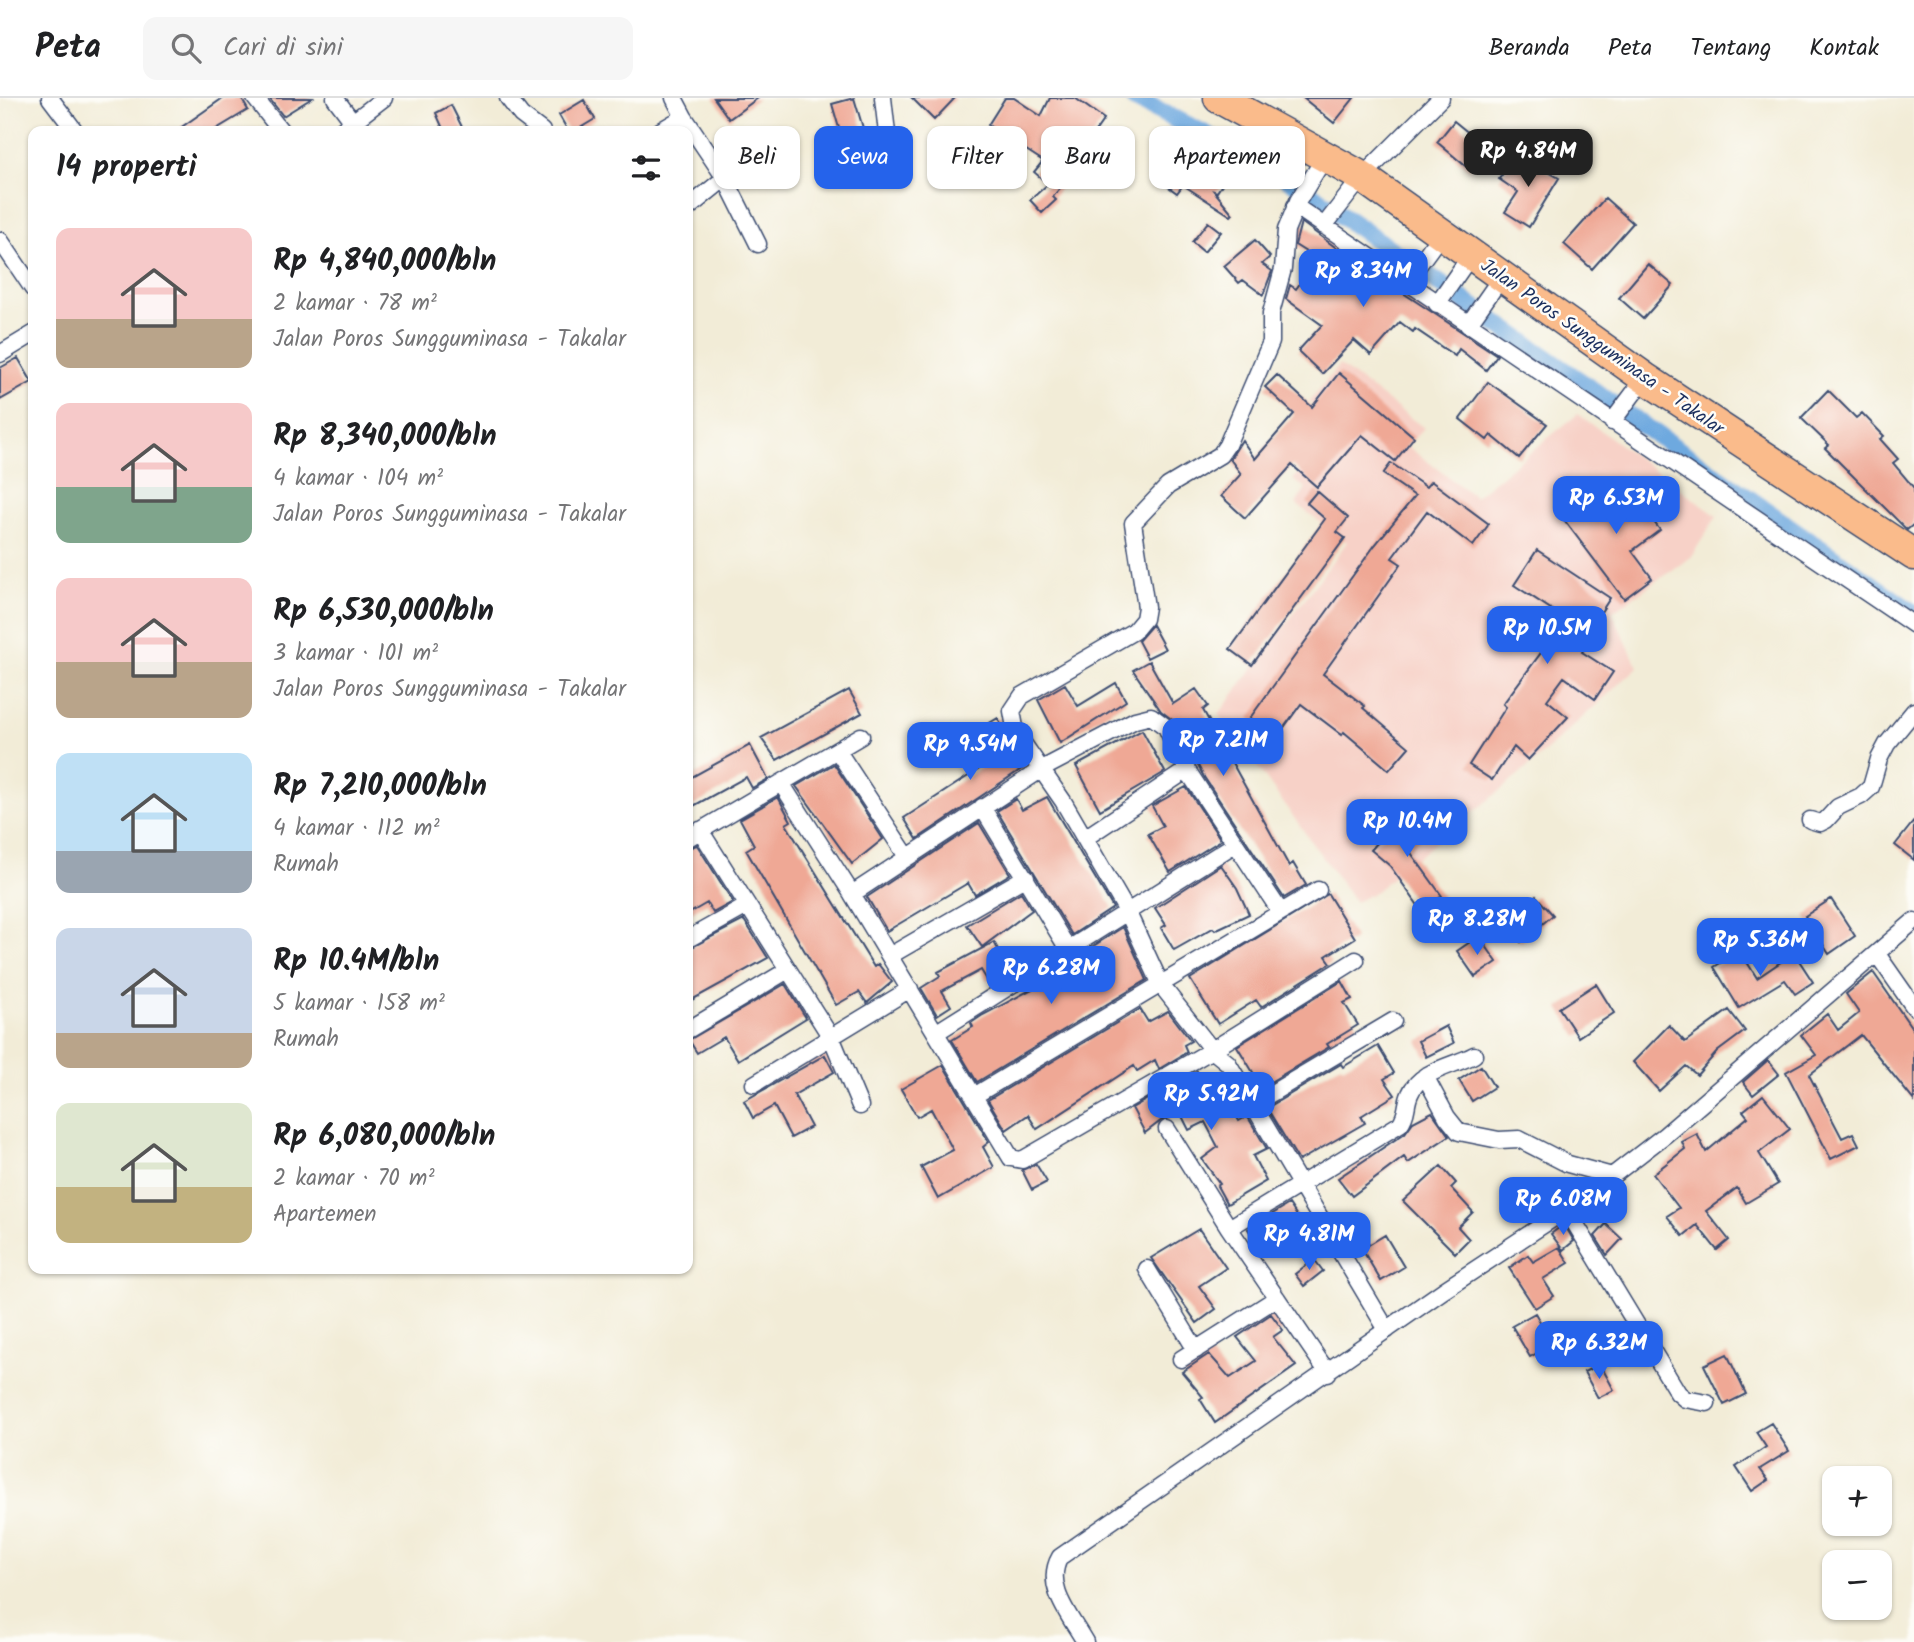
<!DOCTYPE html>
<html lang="id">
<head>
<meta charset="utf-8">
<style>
	body { margin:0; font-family:Kalam,sans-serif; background:#f6f6f6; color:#202124; height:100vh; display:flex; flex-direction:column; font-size:26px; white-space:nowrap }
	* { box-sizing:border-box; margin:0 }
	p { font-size:23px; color:#757577 }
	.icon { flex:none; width:38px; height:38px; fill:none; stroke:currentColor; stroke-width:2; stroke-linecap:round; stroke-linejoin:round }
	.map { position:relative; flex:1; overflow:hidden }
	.drawer { position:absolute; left:28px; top:28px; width:665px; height:1148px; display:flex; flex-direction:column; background:#fff; border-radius:14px; box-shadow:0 2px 5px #0004 }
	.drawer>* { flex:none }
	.top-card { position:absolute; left:714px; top:28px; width:665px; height:63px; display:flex; gap:14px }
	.buttons { position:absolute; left:1822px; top:1368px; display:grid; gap:14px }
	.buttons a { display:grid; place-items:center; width:70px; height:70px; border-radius:14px; background:#fff; box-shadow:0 2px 5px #0004; font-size:35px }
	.price { position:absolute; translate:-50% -60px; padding:0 16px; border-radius:14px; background:#2563eb; color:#fff; font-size:23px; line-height:46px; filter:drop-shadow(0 2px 4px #0008) }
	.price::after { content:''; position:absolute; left:50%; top:42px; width:21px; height:16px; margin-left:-10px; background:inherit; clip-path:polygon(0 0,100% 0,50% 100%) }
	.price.current { background:#222; color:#fff }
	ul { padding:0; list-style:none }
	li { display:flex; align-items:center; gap:21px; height:175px; padding:0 28px }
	li span { display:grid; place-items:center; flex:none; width:196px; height:140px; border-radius:14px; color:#555 }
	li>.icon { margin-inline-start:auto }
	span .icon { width:84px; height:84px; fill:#fffc; stroke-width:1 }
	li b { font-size:30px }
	h2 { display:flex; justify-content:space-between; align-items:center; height:84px; padding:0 28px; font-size:30px }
	.pill { padding:0 24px; border-radius:14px; background:#fff; box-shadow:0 2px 5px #0004; font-size:24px; line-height:63px }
	.pill.current { background:#2563eb; color:#fff }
	header { display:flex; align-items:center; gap:42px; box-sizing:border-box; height:98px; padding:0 35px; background:#fff; border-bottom:2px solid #e0e0e0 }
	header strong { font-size:33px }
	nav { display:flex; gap:38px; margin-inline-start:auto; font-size:24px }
	.search { width:490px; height:63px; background:#f6f6f6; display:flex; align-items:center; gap:18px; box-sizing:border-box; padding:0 24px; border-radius:14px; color:#757577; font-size:26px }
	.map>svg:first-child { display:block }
	.built { fill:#f7d1c7 }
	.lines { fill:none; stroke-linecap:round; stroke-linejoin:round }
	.canal { stroke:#6ea9df; stroke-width:19 }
	.building { fill:#efa895 }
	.street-casing { stroke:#3b4b70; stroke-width:19 }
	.highway-casing { stroke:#3b4b70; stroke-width:33 }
	.street { stroke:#fff; stroke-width:16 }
	.highway { stroke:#fabb8b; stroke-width:30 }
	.labels { text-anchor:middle; stroke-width:5; stroke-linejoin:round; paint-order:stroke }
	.street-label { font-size:19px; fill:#1b2f5e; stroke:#fdfcf7 }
</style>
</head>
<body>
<header>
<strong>Peta</strong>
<div class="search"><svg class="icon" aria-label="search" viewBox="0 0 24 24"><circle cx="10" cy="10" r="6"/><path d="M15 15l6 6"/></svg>Cari di sini</div>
<nav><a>Beranda</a><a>Peta</a><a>Tentang</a><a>Kontak</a></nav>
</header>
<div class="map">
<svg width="1914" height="1544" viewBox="0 0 1914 1544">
	<rect width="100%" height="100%" fill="#fdfcf7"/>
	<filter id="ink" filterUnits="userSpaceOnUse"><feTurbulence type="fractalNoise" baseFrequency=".0143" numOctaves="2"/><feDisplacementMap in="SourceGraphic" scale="14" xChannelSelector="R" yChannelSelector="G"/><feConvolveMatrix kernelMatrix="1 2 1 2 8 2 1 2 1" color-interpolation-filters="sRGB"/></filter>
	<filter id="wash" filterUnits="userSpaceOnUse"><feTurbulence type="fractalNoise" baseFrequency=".00686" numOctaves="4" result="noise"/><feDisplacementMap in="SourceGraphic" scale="28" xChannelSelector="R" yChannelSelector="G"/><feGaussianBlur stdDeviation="1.57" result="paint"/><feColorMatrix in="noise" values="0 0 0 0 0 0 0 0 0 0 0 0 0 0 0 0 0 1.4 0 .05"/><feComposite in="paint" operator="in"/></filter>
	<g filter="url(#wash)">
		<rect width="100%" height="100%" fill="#f2ecd7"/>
		<path class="built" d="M1339 267 1424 330 1407 348 1475 399 1578 316 1717 418 1691 459 1612 514 1638 569 1518 678 1373 795 1355 804 1219 616 1347 444 1296 406 1306 390 1293 382 1336 327 1309 304Z"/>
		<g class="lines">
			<path class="canal" d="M1134 0 1282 76 1914 516"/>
		</g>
		<g id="blocks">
			<path class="building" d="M223 0H241L248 12 213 33H176Z
				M269 0H312L283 18Z
				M714 0H758L729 21Z
				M854 0 863 30 841 37 832 6Z
				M912 0H955L934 22Z
				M1005 0H1014L1041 18 1050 0H1075L1104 21 1083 51 1088 54 1053 99 1056 102 1042 115 1030 102 1048 86 1034 74 1043 63 988 27Z
				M1303 0H1354L1334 25Z
				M584 2 595 21 575 33H568L559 17Z
				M451 7 464 33H444L436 15Z
				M1454 23 1487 50 1469 71 1437 44Z
				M1517 56 1559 80 1529 129 1505 114 1518 94 1499 81Z
				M1174 61 1199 79 1209 64 1228 77 1217 94 1214 93 1233 116 1231 118 1183 87 1177 95 1159 82Z
				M1605 100 1633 125 1592 171 1564 146Z
				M1208 124 1221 134 1204 154 1192 144Z
				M1301 124 1350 160 1497 257 1486 272 1459 251 1455 258 1415 231 1413 234 1400 224 1371 257 1354 242 1322 276 1298 253 1322 227 1286 201 1290 187 1296 191 1317 161 1295 147Z
				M1255 142 1270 159 1262 166 1272 173 1263 197 1243 182 1239 185 1224 168Z
				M1648 166 1673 187 1643 221 1619 200Z
				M18 260 32 284 0 302V270Z
				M1339 275 1414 339 1395 363 1362 337 1317 389 1292 367 1245 420 1221 398 1241 376 1230 361 1242 342 1255 361 1294 316 1265 289 1277 277 1312 309Z
				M1488 284 1547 326 1519 360 1491 337 1487 342 1460 321Z
				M1828 292 1856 320 1862 315 1884 338 1880 341 1898 361 1893 365 1914 390V426L1907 432 1825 350 1829 347 1801 320Z
				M1391 365 1426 389 1431 383 1489 426 1473 448 1427 413 1392 460 1401 466 1323 576 1365 608 1363 610 1409 649 1389 672 1344 634 1342 637 1301 606 1277 639 1250 620 1375 447 1415 398 1383 376Z
				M1621 381 1660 432 1632 453 1652 480 1624 501 1565 423Z
				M1317 393 1348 420 1337 434 1345 440 1252 567 1230 551 1325 421 1307 405Z
				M1537 452 1610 500 1579 548 1584 551 1582 554 1613 574 1595 601 1564 579 1547 602 1568 619 1528 662 1514 649 1492 682 1469 667 1506 609 1503 606 1566 521 1514 487Z
				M1152 527 1165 551 1147 560 1138 543Z
				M1149 563 1173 606 1196 591 1208 608 1203 612 1289 768 1293 765 1306 787 1284 800 1204 679 1175 624 1161 613 1133 572Z
				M1116 585 1126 603 1060 645 1038 602 1065 586 1078 608Z
				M849 592 862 615 777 662 761 640Z
				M998 620 1007 641 1026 668 917 741 904 720 993 662 976 633Z
				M1142 632 1165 674 1100 712 1076 668Z
				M750 647 768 681 752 690 746 679 688 711V681Z
				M834 666 883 741 852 766 796 688Z
				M1186 689 1221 742 1170 774 1148 736 1163 728 1152 708Z
				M778 699 791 723 786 726 874 869 878 866 892 884 867 905 859 894 836 907 746 752 754 747 740 721Z
				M1047 699 1113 810 1072 837 997 713 1016 701 1022 712Z
				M1407 711 1428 730 1409 752 1442 798 1422 813 1390 768 1371 752Z
				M1914 723V762L1895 747Z
				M979 725 1010 776 975 797 968 785 887 833 867 799Z
				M697 747 733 804 713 815 707 805 688 816V750Z
				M1221 767 1237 790 1249 816 1215 832 1213 830 1174 852 1161 830 1166 827 1155 810Z
				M1021 794 1032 812 982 849 967 827Z
				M1328 796 1355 840 1326 858 1331 865 1261 909 1256 902 1218 926 1190 881Z
				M1536 798 1553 817 1521 844 1504 825Z
				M1831 801 1855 838 1829 856 1805 818Z
				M744 822 768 860 688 904V851Z
				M1123 829 1147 882 977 984 952 942 973 929 971 925 983 917 1055 879 1053 876 1069 868 1067 865Z
				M1479 838 1497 864 1475 879 1457 853Z
				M994 844 1008 870 987 882 981 872 942 893 951 908 937 917 921 890 940 878 938 874Z
				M1740 853 1757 880 1794 855 1813 884 1795 896 1785 882 1739 910 1714 869Z
				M1873 874 1914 933V1003L1861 937 1809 977 1842 1040 1853 1035 1859 1047 1831 1061 1786 974 1816 957 1801 937 1827 916 1838 932 1859 915 1846 896Z
				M1342 883 1352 901 1344 905 1358 927 1327 946 1329 949 1262 989 1237 948Z
				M785 886 806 920 738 962 724 939 697 955 689 942Z
				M1596 886 1614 915 1578 939 1559 910Z
				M1140 911 1148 924 1168 913 1191 943 1184 947 1187 954 1159 971 1155 962 1137 973 1134 968 1037 1031 1028 1017 1006 1032 988 1002Z
				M1729 912 1745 933 1717 954 1697 977 1686 968 1659 993 1633 964 1669 927 1685 944Z
				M1446 928 1454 945 1426 959 1418 943Z
				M1378 948 1394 975 1384 981 1395 997 1361 1018 1365 1025 1299 1063 1267 1010 1341 966 1343 969Z
				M825 957 834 974 794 997 811 1029 791 1040 774 1008 753 1020 744 1003Z
				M1768 962 1779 976 1753 997 1743 984Z
				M943 967 989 1044 983 1049 994 1069 938 1101 921 1069 953 1052 931 1011 917 1019 901 991Z
				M1481 968 1494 989 1472 1003 1459 982Z
				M1197 973 1209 995 1219 989 1239 1023 1246 1019 1249 1021 1267 1051 1253 1058 1266 1083 1227 1106 1217 1088 1220 1086 1202 1061 1218 1049 1205 1024 1189 1032 1181 1016 1162 1022 1145 1035 1132 1010Z
				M1763 997 1790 1031 1759 1055 1778 1086 1746 1105 1737 1090 1706 1113 1729 1142 1717 1152 1697 1127 1683 1138 1667 1118 1679 1110 1653 1076 1685 1051 1682 1044 1697 1036 1706 1054 1748 1019 1743 1013Z
				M1432 1014 1449 1038 1408 1065 1404 1059 1352 1098 1338 1080 1405 1035 1413 1024Z
				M1036 1066 1047 1084 1032 1092 1022 1072Z
				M1441 1068 1456 1085 1451 1090 1473 1114 1458 1129 1469 1141 1455 1155 1403 1103Z
				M1289 1106 1305 1130 1265 1157 1248 1131Z
				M1564 1126 1574 1143 1563 1152 1551 1136Z
				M1606 1126 1622 1141 1607 1157 1595 1138Z
				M1199 1131 1226 1170 1199 1188 1216 1211 1197 1225 1151 1160Z
				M1385 1137 1404 1169 1381 1183 1362 1151Z
				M1559 1149 1569 1165 1543 1181 1554 1198 1535 1210 1509 1170 1528 1157 1533 1164Z
				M1314 1161 1323 1173 1304 1188 1295 1176Z
				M1535 1215 1553 1246 1530 1259 1512 1228Z
				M1271 1216 1283 1232 1273 1239 1296 1268 1215 1325 1200 1301 1203 1299 1182 1274 1209 1256 1230 1280 1256 1263 1237 1239Z
				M1727 1256 1746 1296 1724 1307 1704 1267Z
				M1600 1266 1614 1292 1598 1300 1584 1274Z
				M1771 1325 1789 1353 1760 1371 1768 1382 1752 1393 1736 1369 1766 1349 1756 1334Z"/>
		</g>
	</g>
	<g filter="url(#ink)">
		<use href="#blocks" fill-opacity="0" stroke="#3b4b70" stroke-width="2"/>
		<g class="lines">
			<g class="street-casing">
				<path id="street" d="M50 0 75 33
					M255 0 281 33
					M335 0 353 24
					M508 0 521 17 542 33
					M674 0 684 19
					M883 0 888 44
					M341 33 384 0
					M660 33 684 19 725 80 758 146
					M1326 57 1298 103 1286 132 1283 171 1271 215V244L1227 347 1220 357 1168 388 1133 425 1146 509 1144 521 1134 533 1022 598 1012 613 1016 635 1063 703 1128 815 1161 887 1212 952 1228 965 1387 1232
					M1295 108 1914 527
					M688 110 725 80
					M1324 128 1362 79 1441 0
					M0 142 33 191
					M1406 184 1442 135
					M1437 206 1471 157
					M1468 227 1503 177
					M0 256 33 236
					M1612 324 1645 280
					M837 652 906 757
					M1187 672 1166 629 1151 618 1135 622 1042 671 852 796 1011 1060 1022 1062 1212 952 1356 862
					M982 709 1068 851
					M1810 722 1820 725 1826 722 1838 709 1861 698 1871 689 1879 661 1887 646 1914 613
					M700 732 832 941 860 1008
					M688 740 781 685
					M1085 740 1187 672 1280 813
					M852 796 781 685 861 638
					M688 841 747 808
					M1877 856 1914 909
					M891 857 1026 779
					M688 932 788 872
					M937 934 1235 746
					M1425 978 1447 1019 1459 1034 1499 1042 1519 1041 1568 1066 1612 1078
					M754 986 910 891
					M974 998 1318 792
					M1252 1007 1393 923
					M1167 1031 1229 1130
					M1567 1112 1678 1295 1685 1301 1707 1305
					M1147 1171 1196 1252
					M1181 1261 1277 1200
					M1328 1275 1229 1130 1400 1026C1408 1016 1405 1007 1410 996 1420 972 1454 968 1474 957
					M1085 1544C1071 1519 1043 1488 1060 1459L1444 1192 1581 1102 1665 1037 1914 823"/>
			</g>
			<g class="highway-casing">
				<path id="highway" d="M1219 0 1362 79 1645 280 1914 457"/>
			</g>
			<use href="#street" class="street"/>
			<use href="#highway" class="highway"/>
		</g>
	</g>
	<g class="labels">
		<g class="street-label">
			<text transform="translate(1603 248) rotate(35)" y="7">Jalan Poros Sungguminasa - Takalar</text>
		</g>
	</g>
</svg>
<div class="buttons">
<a>+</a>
<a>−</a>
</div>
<b class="price current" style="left:1528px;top:91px">Rp 4.84M</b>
<b class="price" style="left:1363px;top:211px">Rp 8.34M</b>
<b class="price" style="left:1616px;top:438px">Rp 6.53M</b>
<b class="price" style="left:1547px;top:568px">Rp 10.5M</b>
<b class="price" style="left:1223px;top:680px">Rp 7.21M</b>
<b class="price" style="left:970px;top:684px">Rp 9.54M</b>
<b class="price" style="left:1407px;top:761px">Rp 10.4M</b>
<b class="price" style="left:1477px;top:859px">Rp 8.28M</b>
<b class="price" style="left:1760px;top:880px">Rp 5.36M</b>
<b class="price" style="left:1051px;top:908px">Rp 6.28M</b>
<b class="price" style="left:1211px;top:1034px">Rp 5.92M</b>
<b class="price" style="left:1563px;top:1139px">Rp 6.08M</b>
<b class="price" style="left:1309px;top:1174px">Rp 4.81M</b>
<b class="price" style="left:1599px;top:1283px">Rp 6.32M</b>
<div class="top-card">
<a class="pill">Beli</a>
<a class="pill current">Sewa</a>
<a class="pill">Filter</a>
<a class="pill">Baru</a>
<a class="pill">Apartemen</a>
</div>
<section class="drawer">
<h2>14 properti<svg class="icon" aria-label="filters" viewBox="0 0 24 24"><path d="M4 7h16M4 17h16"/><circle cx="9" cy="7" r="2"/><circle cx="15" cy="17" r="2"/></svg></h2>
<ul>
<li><span style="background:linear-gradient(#f6c9c9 65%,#b9a48a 0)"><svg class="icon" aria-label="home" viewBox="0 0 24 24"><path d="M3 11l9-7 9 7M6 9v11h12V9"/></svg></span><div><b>Rp 4,840,000/bln</b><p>2 kamar · 78 m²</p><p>Jalan Poros Sungguminasa - Takalar</p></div></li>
<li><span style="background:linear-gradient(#f6c9c9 60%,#7fa58c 0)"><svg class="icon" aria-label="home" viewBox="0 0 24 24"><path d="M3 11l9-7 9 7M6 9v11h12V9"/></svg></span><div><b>Rp 8,340,000/bln</b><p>4 kamar · 104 m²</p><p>Jalan Poros Sungguminasa - Takalar</p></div></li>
<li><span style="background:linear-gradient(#f6c9c9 60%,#b9a48a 0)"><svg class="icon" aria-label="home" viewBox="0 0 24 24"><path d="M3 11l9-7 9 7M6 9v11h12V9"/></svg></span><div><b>Rp 6,530,000/bln</b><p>3 kamar · 101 m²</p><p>Jalan Poros Sungguminasa - Takalar</p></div></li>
<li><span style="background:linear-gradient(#bfe0f5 70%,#9aa5b1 0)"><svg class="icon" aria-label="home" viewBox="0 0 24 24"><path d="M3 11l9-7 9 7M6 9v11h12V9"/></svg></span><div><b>Rp 7,210,000/bln</b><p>4 kamar · 112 m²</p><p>Rumah</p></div></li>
<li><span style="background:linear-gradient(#c9d6e8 75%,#b9a48a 0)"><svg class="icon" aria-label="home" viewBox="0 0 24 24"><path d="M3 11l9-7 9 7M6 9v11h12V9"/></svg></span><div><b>Rp 10.4M/bln</b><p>5 kamar · 158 m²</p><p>Rumah</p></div></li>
<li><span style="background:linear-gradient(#dfe7d0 60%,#c2b280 0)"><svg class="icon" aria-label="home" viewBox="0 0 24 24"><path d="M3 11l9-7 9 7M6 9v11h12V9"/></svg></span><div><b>Rp 6,080,000/bln</b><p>2 kamar · 70 m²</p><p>Apartemen</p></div></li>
</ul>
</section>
</div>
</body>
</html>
